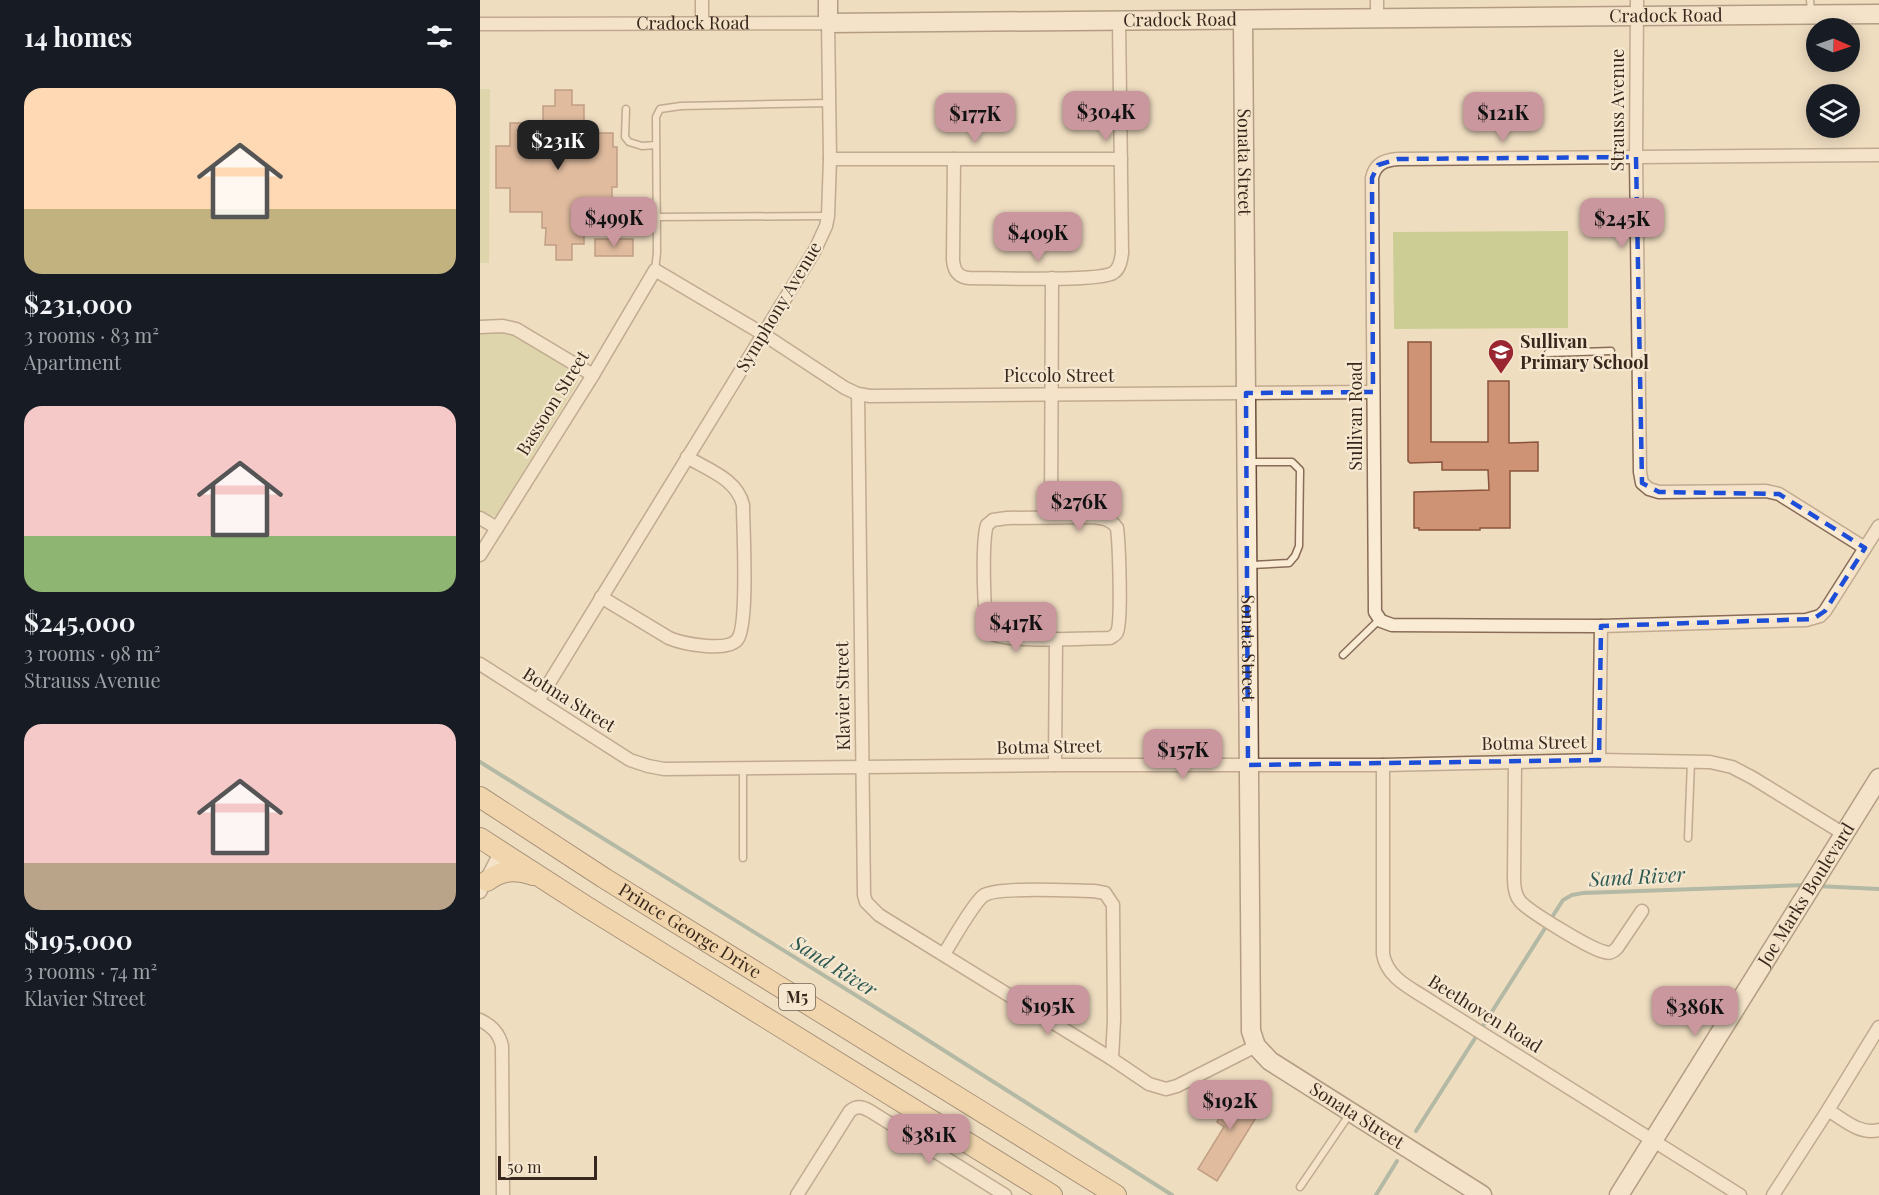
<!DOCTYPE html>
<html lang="en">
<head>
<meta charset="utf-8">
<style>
	body { margin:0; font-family:"Playfair Display",serif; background:#20242c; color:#f1f3f6; height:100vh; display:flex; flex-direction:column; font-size:22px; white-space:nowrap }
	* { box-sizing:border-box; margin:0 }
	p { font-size:20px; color:#9ea1a6 }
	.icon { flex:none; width:33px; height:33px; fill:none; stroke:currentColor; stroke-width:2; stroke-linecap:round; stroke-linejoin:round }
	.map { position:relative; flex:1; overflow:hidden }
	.side { display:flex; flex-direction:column; background:#171b24; width:480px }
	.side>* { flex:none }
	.needle { width:39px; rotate:92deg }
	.fabs { position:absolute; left:1326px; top:18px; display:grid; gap:12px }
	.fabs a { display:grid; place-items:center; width:54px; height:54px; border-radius:50%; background:#171b24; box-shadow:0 3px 15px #0003; font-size:30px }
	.scale { position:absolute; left:18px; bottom:15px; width:99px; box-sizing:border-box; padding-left:6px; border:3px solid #38271c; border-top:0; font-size:16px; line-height:21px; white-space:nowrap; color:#38271c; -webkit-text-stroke:4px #f6e8d0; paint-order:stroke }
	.price { position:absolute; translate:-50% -51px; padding:0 14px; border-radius:12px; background:#c9979d; color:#111; font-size:20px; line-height:39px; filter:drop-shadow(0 2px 3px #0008) }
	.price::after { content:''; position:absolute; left:50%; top:36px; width:18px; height:14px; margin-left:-9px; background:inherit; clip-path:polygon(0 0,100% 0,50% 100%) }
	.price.current { background:#222; color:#fff }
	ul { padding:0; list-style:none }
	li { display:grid; align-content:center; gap:12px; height:318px; padding:0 24px }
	li span { display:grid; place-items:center; height:186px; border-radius:18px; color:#555 }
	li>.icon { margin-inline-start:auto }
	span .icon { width:108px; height:108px; fill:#fffc; stroke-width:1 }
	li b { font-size:26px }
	h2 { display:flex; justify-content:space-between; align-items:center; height:72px; padding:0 24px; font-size:26px }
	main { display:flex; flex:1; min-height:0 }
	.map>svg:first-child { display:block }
	.green { fill:#cccd94 }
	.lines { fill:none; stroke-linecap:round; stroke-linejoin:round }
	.stream { stroke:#6a8f83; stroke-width:4 }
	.building { fill:#ce9275; stroke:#88543d; stroke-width:1.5 }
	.lane-casing { stroke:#896d58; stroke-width:9 }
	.street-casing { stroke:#896d58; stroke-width:15 }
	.secondary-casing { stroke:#6a4e3b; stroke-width:21 }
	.primary-casing { stroke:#563c2c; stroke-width:22 }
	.lane { stroke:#faebd4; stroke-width:6 }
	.street { stroke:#faebd4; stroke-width:12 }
	.secondary { stroke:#faebd4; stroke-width:18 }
	.primary { stroke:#f4ce97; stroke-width:20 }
	.marked { fill:none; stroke:#1d4ed8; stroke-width:4.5; stroke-dasharray:12 8; stroke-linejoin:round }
	.labels { text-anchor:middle; stroke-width:4.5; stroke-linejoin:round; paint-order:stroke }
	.shield { fill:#f6e8d0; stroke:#716152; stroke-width:1.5 }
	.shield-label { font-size:16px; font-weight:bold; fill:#38271c }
	.street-label { font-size:18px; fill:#38271c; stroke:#f6e8d0 }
	.poi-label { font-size:18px; font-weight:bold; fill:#38271c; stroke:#f6e8d0; text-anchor:start }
	.water-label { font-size:20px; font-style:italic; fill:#2b5851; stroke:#f6e8d0 }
</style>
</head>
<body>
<main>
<section class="side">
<h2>14 homes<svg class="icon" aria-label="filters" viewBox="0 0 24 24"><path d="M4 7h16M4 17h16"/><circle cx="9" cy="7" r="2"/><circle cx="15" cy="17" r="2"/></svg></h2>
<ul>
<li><span style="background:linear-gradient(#ffd9b3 65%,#c2b280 0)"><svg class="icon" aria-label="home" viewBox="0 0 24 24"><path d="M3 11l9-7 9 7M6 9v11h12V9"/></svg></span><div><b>$231,000</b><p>3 rooms · 83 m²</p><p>Apartment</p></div></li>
<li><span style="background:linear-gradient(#f6c9c9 70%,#8fb573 0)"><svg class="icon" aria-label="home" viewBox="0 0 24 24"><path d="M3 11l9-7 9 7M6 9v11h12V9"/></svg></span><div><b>$245,000</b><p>3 rooms · 98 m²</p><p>Strauss Avenue</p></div></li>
<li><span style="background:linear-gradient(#f6c9c9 75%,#b9a48a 0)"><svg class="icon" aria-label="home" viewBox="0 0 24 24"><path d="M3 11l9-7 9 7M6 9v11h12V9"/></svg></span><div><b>$195,000</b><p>3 rooms · 74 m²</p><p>Klavier Street</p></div></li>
</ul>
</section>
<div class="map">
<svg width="1399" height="1195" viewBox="0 0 1399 1195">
	<rect width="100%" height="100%" fill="#efddc0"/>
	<path class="green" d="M0 89H10L9 263H0Z
		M1088 231V328L914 329 913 232Z
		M0 333H27L38 337 90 369 94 373 98 382 18 513 15 516H7L0 513Z"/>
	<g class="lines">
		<path class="stream" d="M0 762 427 1027 692 1195
			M1337 886 1399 889
			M936 1131 1083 900 1092 895 1103 893 1326 885
			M896 1195 917 1161"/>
	</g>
	<path class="building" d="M75 90H92V105H104V133H133V147H137V187H132V200H104V244H92V260H76V245H65L66 228H62V212H30V188H16V146H30V123H63V106H75Z
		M115 239H153V256H115Z
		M928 342H951V442H1008V381H1029V443L1058 442V471H1030V528H1000V530H939V528H934V492L1009 490 1008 470H962V462L930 463 928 461Z
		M748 1089 751 1091 753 1089 782 1108 737 1181 718 1169 744 1127 737 1122 739 1118 736 1116 738 1113 735 1110Z"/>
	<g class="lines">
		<g class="lane-casing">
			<path id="lane" d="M1330 0 1331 11
				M146 109 145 137 149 142 162 146 176 145
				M177 217 348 216
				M175 270 177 253 176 117 180 109 201 106 349 103
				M1068 353 1131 351
				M770 462H812L820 470 819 546 815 556 809 563 771 565
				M863 655 899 620
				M263 768V858
				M1208 838 1211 762
				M820 1187 869 1115"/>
		</g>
		<g class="street-casing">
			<g id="street">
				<path d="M222 0V23"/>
				<path d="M897 0V20"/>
				<path d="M1157 0 1156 157 1160 472 1162 483 1169 489 1179 492 1286 491 1299 494 1385 548"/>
				<path id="s1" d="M0 24 348 23 350 159 348 216 346 226 335 250 58 701"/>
				<path d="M1399 155 918 159C904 160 895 164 892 178L895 612 901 621 912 625 1121 626 1326 620 1340 616 1345 611 1399 526"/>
				<path d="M350 159H641"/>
				<path d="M474 159 473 260C474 271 478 277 489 278 513 278 618 282 633 273 640 269 641 260 642 253L639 20"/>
				<path d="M0 327 23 326 36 329 113 375"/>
				<path d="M378 394 384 895 386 902 399 915 632 1059 669 1084 686 1089 697 1086 776 1046"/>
				<path d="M571 517 572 278"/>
				<path d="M612 517C623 518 631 519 637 528 639 543 642 622 637 632 636 635 633 636 630 638 607 638 523 644 509 632 503 618 502 540 507 525L513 520 527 518Z"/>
				<path d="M0 518 17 528"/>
				<path d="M0 555 113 375 175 270 283 334 365 388 378 394 390 396 893 392"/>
				<path d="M121 597 189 638C203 644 246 652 257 640 269 627 263 528 263 505 257 479 228 470 207 457"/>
				<path d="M0 664 150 760 168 766 184 769 575 765H903L1119 760 1230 762 1252 767 1273 778 1364 834"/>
				<path d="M1119 760 1121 626"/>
				<path d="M1035 762 1034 879C1034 887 1035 895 1040 901 1048 911 1112 950 1125 952 1130 954 1133 952 1137 948L1162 911"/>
				<path d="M575 765 576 639"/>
				<path d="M903 765V954C907 979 933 989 952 1002L1260 1195"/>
				<path d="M0 892 21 851"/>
				<path d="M464 954C473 940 492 905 503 896 515 886 595 891 614 891L625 893 633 905 634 1020 632 1059"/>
				<path d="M0 1020C12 1026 19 1033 22 1046L23 1195"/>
				<path d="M1348 1110C1364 1120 1380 1135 1399 1130"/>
				<path d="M317 1195 370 1111C377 1105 383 1107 390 1111L525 1195"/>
				<path d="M1293 1195 1348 1110 1399 1027"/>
			</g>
		</g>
		<g class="secondary-casing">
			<g id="secondary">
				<path id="s2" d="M348 0V23L1399 14"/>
				<path id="s3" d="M763 21 771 1031 776 1046 790 1061 1002 1195"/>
				<path id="s4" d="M1139 1195 1399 778"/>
			</g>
		</g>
		<g class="primary-casing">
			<g id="primary">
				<path id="s5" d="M0 797 124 878 636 1195"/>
				<path d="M0 838 107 907 572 1195"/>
				<path d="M7 881C22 870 35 869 53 875"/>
			</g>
		</g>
		<use href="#lane" class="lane"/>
		<use href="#street" class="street"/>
		<use href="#secondary" class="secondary"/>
		<use href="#primary" class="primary"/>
	</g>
	<path d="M0 0H1399V1195H0ZM1156 157 1162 483 1179 492 1299 494 1385 548 1345 611 1333 619 1121 626 1119 760 768 765 766 393 893 392 892 178 898 165 918 159Z" fill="#efddc0" fill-opacity=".55" fill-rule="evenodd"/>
	<path class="marked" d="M1156 157 1162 483 1179 492 1299 494 1385 548 1345 611 1333 619 1121 626 1119 760 768 765 766 393 893 392 892 178 898 165 918 159Z"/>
	<defs>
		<g id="school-pin" transform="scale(1.35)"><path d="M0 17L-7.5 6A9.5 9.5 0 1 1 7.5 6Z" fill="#992631" stroke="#f6e8d0"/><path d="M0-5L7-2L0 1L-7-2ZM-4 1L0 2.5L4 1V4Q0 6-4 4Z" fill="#fff"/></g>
	</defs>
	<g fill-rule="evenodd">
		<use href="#school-pin" x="1021" y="352"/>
	</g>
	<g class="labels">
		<rect class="shield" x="299" y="984" width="36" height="26" rx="4.5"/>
		<g class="shield-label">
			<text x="317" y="1003">M5</text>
		</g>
		<g class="street-label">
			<text dy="6" stroke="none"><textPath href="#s2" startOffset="861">Cradock Road</textPath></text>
			<text dy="6" stroke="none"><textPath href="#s2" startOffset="375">Cradock Road</textPath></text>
			<text dy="6" stroke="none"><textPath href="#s1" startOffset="213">Cradock Road</textPath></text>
			<text transform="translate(1138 110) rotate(-90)" y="6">Strauss Avenue</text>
			<text dy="6" stroke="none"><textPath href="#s3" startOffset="141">Sonata Street</textPath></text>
			<text transform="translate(299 307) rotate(-59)" y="6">Symphony Avenue</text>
			<text x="579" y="382">Piccolo Street</text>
			<text transform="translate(73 403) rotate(-58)" y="6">Bassoon Street</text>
			<text transform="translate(876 416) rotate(-90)" y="6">Sullivan Road</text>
			<text dy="6" stroke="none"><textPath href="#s3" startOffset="627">Sonata Street</textPath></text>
			<text transform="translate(363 696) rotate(-91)" y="6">Klavier Street</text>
			<text transform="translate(89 700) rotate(32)" y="6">Botma Street</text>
			<text transform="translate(1054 743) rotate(-1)" y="6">Botma Street</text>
			<text transform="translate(569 747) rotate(-1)" y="6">Botma Street</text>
			<text dy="6" stroke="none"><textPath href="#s4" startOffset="354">Joe Marks Boulevard</textPath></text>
			<text dy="6" stroke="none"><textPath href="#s5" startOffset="249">Prince George Drive</textPath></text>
			<text transform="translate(1005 1014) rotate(32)" y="6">Beethoven Road</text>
			<text dy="6" stroke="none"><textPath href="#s3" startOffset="1149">Sonata Street</textPath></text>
		</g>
		<g class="poi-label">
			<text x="1040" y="348">Sullivan<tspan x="1040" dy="21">Primary School</tspan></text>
		</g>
		<g class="water-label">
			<text transform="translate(1157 877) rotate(-3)" y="7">Sand River</text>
			<text transform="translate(354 966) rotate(32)" y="7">Sand River</text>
		</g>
	</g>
</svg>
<div class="fabs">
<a><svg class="needle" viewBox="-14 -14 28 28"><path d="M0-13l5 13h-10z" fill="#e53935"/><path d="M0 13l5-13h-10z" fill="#9ea1a6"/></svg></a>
<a><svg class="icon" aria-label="layers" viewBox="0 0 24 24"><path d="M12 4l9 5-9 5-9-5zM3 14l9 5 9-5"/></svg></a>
</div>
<div class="scale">50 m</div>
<b class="price" style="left:626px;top:142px">$304K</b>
<b class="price" style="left:1023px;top:143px">$121K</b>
<b class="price" style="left:495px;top:144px">$177K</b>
<b class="price current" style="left:78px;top:171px">$231K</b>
<b class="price" style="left:134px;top:248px">$499K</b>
<b class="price" style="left:1142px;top:249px">$245K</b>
<b class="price" style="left:558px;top:263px">$409K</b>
<b class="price" style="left:599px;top:532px">$276K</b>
<b class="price" style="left:536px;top:653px">$417K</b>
<b class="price" style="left:703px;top:780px">$157K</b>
<b class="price" style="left:568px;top:1036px">$195K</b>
<b class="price" style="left:1215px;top:1037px">$386K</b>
<b class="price" style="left:750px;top:1131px">$192K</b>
<b class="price" style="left:449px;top:1165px">$381K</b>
</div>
</main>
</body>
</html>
